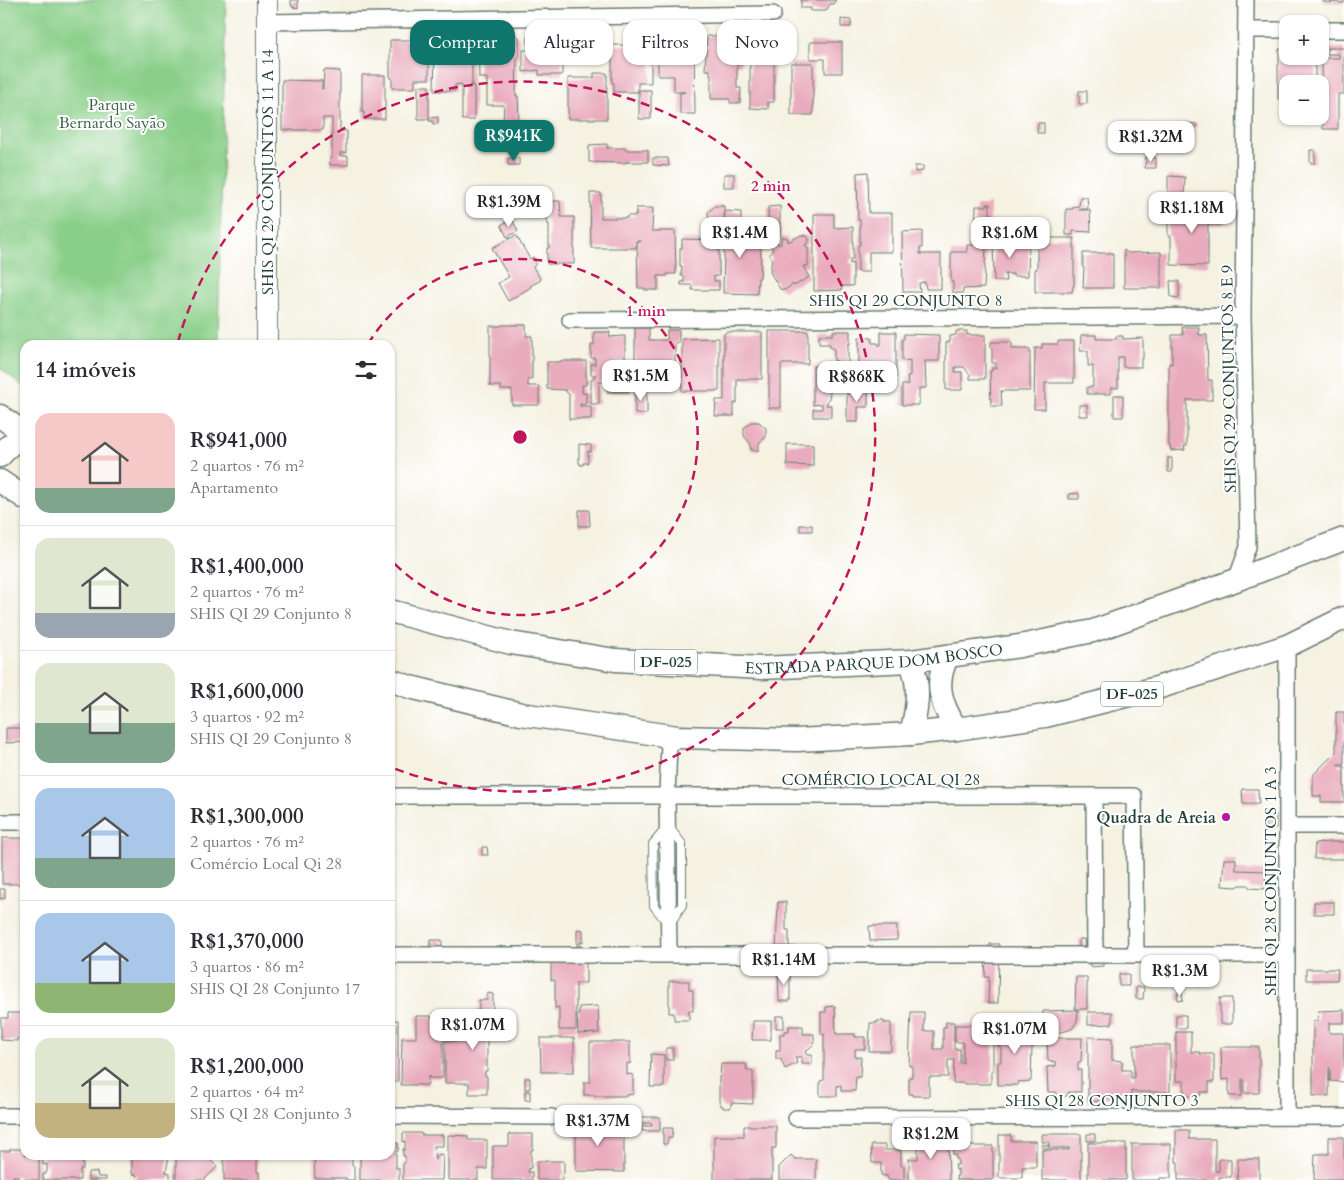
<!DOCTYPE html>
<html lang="pt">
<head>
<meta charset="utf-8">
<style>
	body { margin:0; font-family:Cardo,serif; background:#f7f7f7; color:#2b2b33; height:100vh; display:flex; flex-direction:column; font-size:19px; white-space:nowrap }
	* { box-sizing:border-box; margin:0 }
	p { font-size:16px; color:#7c7c81 }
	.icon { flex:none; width:28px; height:28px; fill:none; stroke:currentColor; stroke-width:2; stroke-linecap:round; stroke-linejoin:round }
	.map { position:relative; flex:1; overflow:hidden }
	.panel { position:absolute; left:20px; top:340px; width:375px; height:820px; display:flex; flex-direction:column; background:#fff; border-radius:15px; box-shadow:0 1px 4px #0004 }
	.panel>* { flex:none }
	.hud { position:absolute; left:410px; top:20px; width:475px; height:45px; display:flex; gap:10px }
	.fabs { position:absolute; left:1279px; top:15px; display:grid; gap:10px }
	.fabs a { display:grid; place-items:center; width:50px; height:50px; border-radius:10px; background:#fff; box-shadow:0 1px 4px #0004; font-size:25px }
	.price { position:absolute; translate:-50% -42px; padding:0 11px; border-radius:10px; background:#fff; color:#222; font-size:16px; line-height:32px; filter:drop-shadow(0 1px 2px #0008) }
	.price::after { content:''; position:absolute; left:50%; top:30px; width:15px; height:11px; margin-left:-8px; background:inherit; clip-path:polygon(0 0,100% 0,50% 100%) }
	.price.active { background:#0f766e; color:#fff }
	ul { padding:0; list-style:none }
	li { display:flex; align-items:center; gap:15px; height:125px; padding:0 15px }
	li+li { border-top:1px solid #e1e1e2 }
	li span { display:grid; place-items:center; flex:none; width:140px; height:100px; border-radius:15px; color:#555 }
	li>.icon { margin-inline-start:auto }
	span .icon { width:60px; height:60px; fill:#fffc; stroke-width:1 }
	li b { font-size:21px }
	h2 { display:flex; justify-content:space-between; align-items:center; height:60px; padding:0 15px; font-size:21px }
	.chip { padding:0 18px; border-radius:15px; background:#fff; box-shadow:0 1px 4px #0004; font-size:18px; line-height:45px }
	.chip.active { background:#0f766e; color:#fff }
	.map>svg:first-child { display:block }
	.green { fill:#8acf89; stroke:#54865e }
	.building { fill:#e9acbe }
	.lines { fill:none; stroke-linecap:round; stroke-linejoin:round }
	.lane-casing { stroke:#6a7c71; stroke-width:10 }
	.street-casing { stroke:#6a7c71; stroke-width:18 }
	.secondary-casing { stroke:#6a7c71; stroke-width:22 }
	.primary-casing { stroke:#6a7c71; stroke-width:25 }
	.lane { stroke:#fff; stroke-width:8 }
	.street { stroke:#fff; stroke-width:15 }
	.secondary { stroke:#fff; stroke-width:20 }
	.primary { stroke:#fff; stroke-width:22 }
	.ring { fill:none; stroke:#c2185b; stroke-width:2.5; stroke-dasharray:9 6 }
	.poi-dot { fill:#b5179e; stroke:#fff; stroke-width:2 }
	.labels { text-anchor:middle; stroke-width:4; stroke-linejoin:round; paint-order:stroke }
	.shield { fill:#fff; stroke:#627771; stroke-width:1 }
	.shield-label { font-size:15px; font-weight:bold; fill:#1f3d34 }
	.park-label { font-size:16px; fill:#3a6249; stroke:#fff }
	.street-label { font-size:16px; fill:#1f3d34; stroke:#fff }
	.poi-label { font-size:16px; font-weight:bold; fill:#1f3d34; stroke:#fff; text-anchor:end }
	.centre { fill:#c2185b; stroke:#fff; stroke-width:2.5 }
	.ring-label { font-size:15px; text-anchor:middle; font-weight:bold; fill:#c2185b; stroke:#fff; stroke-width:4; stroke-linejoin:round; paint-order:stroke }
</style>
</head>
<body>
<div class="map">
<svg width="1344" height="1180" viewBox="0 0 1344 1180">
	<rect width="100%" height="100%" fill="#fff"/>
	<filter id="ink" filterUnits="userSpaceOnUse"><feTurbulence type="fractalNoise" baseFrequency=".02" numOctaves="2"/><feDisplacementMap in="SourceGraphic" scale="10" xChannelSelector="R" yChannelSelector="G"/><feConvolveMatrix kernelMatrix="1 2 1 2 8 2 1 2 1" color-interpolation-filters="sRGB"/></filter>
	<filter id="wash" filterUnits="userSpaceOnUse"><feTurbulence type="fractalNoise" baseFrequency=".0096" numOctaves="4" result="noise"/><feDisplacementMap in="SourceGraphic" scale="20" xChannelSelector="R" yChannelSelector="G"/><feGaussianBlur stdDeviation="1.12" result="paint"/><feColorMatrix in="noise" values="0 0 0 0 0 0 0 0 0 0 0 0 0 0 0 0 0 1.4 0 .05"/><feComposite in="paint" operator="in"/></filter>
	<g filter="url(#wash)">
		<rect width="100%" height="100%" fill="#f5f2e2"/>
		<path class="green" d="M0 0H226L218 345H25V388L0 368Z"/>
		<g id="blocks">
			<path class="building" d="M291 0H298V8L292 7V5H291Z
				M801 0H836L833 4H830L826 11H811V8H801Z
				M1323 0H1344V3L1323 2Z
				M841 19 851 20V27H841Z
				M548 34H562V75H539V70L523 72V50H528V36L548 35Z
				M445 35H474V43H468V51H472V85H470V86H474V120H462V84L455 85V91H434L435 53H445Z
				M497 35H517V37H519V57H517L516 96H518L519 120H524V130H519V121H503L504 105H487V78H479L478 38H497Z
				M666 36H676V39H694L695 114H680V93L685 92H674V76H658V59H651V48H665V39H666Z
				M707 36H741V56H736V59L741 60V65H737V88H741L740 103H730V99H711V75H710V70H705Z
				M390 40H416L417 54H429V79H415V88H392V78H390Z
				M810 42H842V73H825V59H810Z
				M612 45H638V59H651V83H638V92H614V83H612Z
				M1327 48H1344V94H1338V129H1323L1322 58H1339V54H1327Z
				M1279 49H1288V56H1314V64H1315V84H1288V99H1278V65H1279Z
				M750 59H774V102H768V109L750 108Z
				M791 63H813V115H791Z
				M324 70 340 71V131H347V139H346V153H340V156H348V165H330V158H332V118H323V130H282V80L322 81V89H323Z
				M594 73H607V119H568V78H594Z
				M362 75H385V119H364V112H362Z
				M418 86H429V119H418Z
				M639 90H651V119H639Z
				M1079 91H1087V104H1079Z
				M438 117V124H433V121H429V118Z
				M1038 123H1044V133H1037Z
				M1185 123 1197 124V127H1194V134H1185Z
				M607 144V148H625V150H648V162H625V163H622L589 162V145Z
				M1310 150H1315V163H1310Z
				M1146 157 1156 158V168H1145Z
				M508 158H519V165H508Z
				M653 158H668L669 166 653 165Z
				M915 166H923V171L915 172Z
				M868 172 869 213H892V252H869V272H858V245H860V220H858L857 173Z
				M724 174H734V187H724Z
				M1168 176 1185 177 1184 204H1168Z
				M590 193H601V218H627V216H636V208H653L652 231H675L676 274H667V276H658V290H645L644 288H638L637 242 641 241H636V248H591Z
				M1080 197H1087L1088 209H1079V210H1090L1091 232 1073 231V235H1066V209H1073V207L1079 206Z
				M547 201H560L561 217H574V264H547V248H549V224H547Z
				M987 204H990V233H975L976 206H987Z
				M715 206H724V236H715L709 231 708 212Z
				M780 206V236H769L768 207Z
				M1224 208V224H1208V266L1171 265V236H1168V209Z
				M725 211 741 212V245H761L760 278H758L757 294 723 293Z
				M814 214H834V228L853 227V259H850V264L853 263V286H842V290L814 291Z
				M512 219 518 231 507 237 501 225Z
				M1005 222 1013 227V235L1006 239 999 235H992V226H1000Z
				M922 231V248H920V254H941V289H926L925 282 919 283 920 292H903L902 232Z
				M516 235 530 259 533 257 536 264 533 267 541 280 530 286 531 287 508 301 498 283 509 277 492 248Z
				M801 235 807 236 809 239 808 243 805 245 808 248V266H803L809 277 794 286 793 284 785 290 780 289 770 272 772 258 769 255 773 250 768 242 775 238 779 245 781 244V237L788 238V242Z
				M1037 238H1074V286H1073L1072 292H1035V269H1037Z
				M682 239 719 240V276H714V281H719V290H692V285H681V282H684V276H681L682 266H680V248H682Z
				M993 241 1029 242 1028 276H1013V274H1005L1006 281H994Z
				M967 245H986L984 288 963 289V293H953V282H951V252H967Z
				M1124 250 1128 253 1161 252V288H1124Z
				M1083 253H1113V288H1083L1084 268H1083Z
				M1170 281H1179V298L1171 297Z
				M501 325H526V336H532V379H528V386H539V405H512V390H501V386H490V326H501Z
				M1182 327H1199V335H1207L1208 380H1212V400H1187V446H1184L1185 450 1171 451 1170 446H1169V363L1172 364V335H1183Z
				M635 328H649V340H667V330H679V343H675V386H635Z
				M769 331H808V364H781V408H769Z
				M833 331H850V344H848V384H840V377H837V361H834V348H830V344H819V335H833Z
				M956 331H967V335H985V379H970V375L964 367H955V372H962V390H946V342H950V336L956 335Z
				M594 332H610L609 337 625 336V361H615L616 364H630V392H607V385H605V382H599V404H591V380L596 375H591V364H595V358H591V345H594Z
				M726 332H762V379H737V403H734V416H715L716 400H724V334Z
				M881 332H896V378H859V337L872 338V343H878V345H881Z
				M904 334 939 335V361H925L926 388H919V405H902V385H908L907 377 910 376V360L902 361V339H904Z
				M1081 335H1096V339H1116V336H1123V339L1143 338V359H1141V367H1123V357H1118V388H1111V394H1087V387H1093V366H1088V351H1080Z
				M717 338H719V391H682V339Z
				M1058 341H1074V383H1045V409H1034L1035 348H1042V344H1058Z
				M991 342H1012V349H1030V391H1001L1002 406H991L990 371H992V368H996V363H992V348H991Z
				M560 361H586V385H582V393H586V404H580V406H591V419H569V394L566 392V390L547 389V362H560Z
				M813 366H825L830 371 829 377 832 380H834V390H831L830 393 829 398 826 405H831V417H813V409H822V404L813 405Z
				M857 386 868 387V407H858V422H847V392H857Z
				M635 390H647V414H635Z
				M1114 395H1123V417H1114Z
				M1079 405H1087L1088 416H1079Z
				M751 422H759L766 428V437L759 443V450H751L750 443 744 436V428Z
				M579 444 591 445V452L588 451V463H583V465H580V463H579Z
				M787 444H813V466L787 465Z
				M1168 458H1172V472H1168Z
				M1079 493V499H1069V494Z
				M579 510H589L590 526H579Z
				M800 525H812V531H800Z
				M1336 712H1344V764H1338V766H1344V802H1321V796H1313V775L1336 752Z
				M6 728H25V742L6 743Z
				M1242 789H1258L1259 804H1243Z
				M1265 814H1276V828L1265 829Z
				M2 838H25V884H2Z
				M1329 842H1344V859H1314L1315 843Z
				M482 847H487L488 855H482Z
				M1224 859H1236V870L1266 871 1265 889 1250 888 1248 885H1240L1237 887 1222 886Z
				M0 889H5V898L0 899Z
				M778 902H786V930H789V950H776Z
				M1314 902H1334V914H1314Z
				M869 926H897V940L870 941Z
				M577 929 583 930V942H580V951H586V983H576V1030H559V1007L555 1008V980H551V957H577Z
				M1079 939H1084L1085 949H1079Z
				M430 940H442L441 960 430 961Z
				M990 944H999L998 1003H988L989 977H985L986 956H990Z
				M1090 959H1103V966L1090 967Z
				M1167 960H1176V975L1167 974Z
				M1306 969H1338L1337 980H1306Z
				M778 972H790V1001H779Z
				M1119 974H1129V986H1119Z
				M1076 977H1087V1009H1075Z
				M669 981H689V990H693V1011L689 1010V1020H674V1013H669Z
				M1136 987H1144L1143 999H1136Z
				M1182 992 1183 1000 1178 1001V998H1177L1178 993Z
				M487 993 493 994V1010H487V1014H501V1037H487V1071H485V1076H487V1094H469V1083H445V1041H460V1039H469V1040H476V1011H479V1000H487Z
				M1220 998H1232V1024H1220Z
				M598 1006 599 1033 578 1034 577 1014 579 1015V1007Z
				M835 1006 836 1034H855V1037H865V1049H855V1057H861L860 1077H856L855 1091H841V1085L837 1086V1096H820V1081L824 1080V1034H821V1012H826V1007Z
				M1078 1010 1077 1021 1072 1029 1062 1032H1043V1011Z
				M1344 1010V1023H1329V1033H1344V1082L1330 1081V1068H1329V1096H1313V1021H1317L1318 1011Z
				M911 1012H924V1031H934V1049H943V1027H946V1022H954V1049H960V1063H963V1042H955V1025H977V1041H993V1071H991V1084H964V1083H953L954 1060H948V1077H929V1096H912V1094H909V1077H912V1066H909Z
				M1088 1012H1112V1024L1088 1025Z
				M8 1013H25V1038H17V1041L1 1040V1018H8Z
				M1176 1015H1186V1028H1176Z
				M416 1016H431V1018H436V1020H443V1078H429V1076H428V1085H401L402 1038H416Z
				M776 1016H784V1028H776Z
				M390 1020H398V1082H390Z
				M753 1021H771V1040H752Z
				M877 1021H884V1023H891V1051H869L870 1023H877Z
				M998 1025H1013V1029H1035V1046H1032L1031 1081 1018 1082V1085H998V1062H1001V1046H998Z
				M789 1026H803V1034H814V1044L805 1052 807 1055H812V1064H802V1059L801 1057H795L797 1063 785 1069 781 1060 782 1059H776V1050H780V1034H784V1031H789Z
				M1176 1032H1191V1052H1200V1054H1214V1082H1209V1092H1201L1200 1096H1184V1081H1176Z
				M1088 1037 1112 1038V1060L1122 1061V1070H1130L1131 1071V1078H1134V1045H1170V1092H1134L1131 1091V1097H1099V1101L1088 1102Z
				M540 1038H574V1072H541Z
				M1047 1038H1082L1081 1062H1078V1070H1081V1092H1068V1096H1056V1092H1048L1047 1067 1056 1066V1062L1048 1061Z
				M590 1042H630V1064L627 1063V1075L631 1074 633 1076V1094L627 1095V1096H595V1095H584V1082H590Z
				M1221 1047H1259V1093H1244V1080L1242 1079V1096H1229V1079L1222 1080Z
				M666 1048H673V1060H666Z
				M651 1054 664 1055V1087H650Z
				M721 1064H746L747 1071H753V1104L731 1103V1108H723V1106H721L720 1102H719V1077H720Z
				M525 1078H530V1089H525Z
				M525 1091H530V1100H525Z
				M576 1117H602V1130H624V1172L576 1171Z
				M639 1117H660V1131H642V1126H652V1123H639Z
				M744 1126H776V1148H772V1180H714V1136H744Z
				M663 1128H673L672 1138H668L667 1144H663Z
				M1176 1130H1189V1139H1215V1171H1219V1159H1231V1177H1219V1180H1178V1162H1176Z
				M403 1133H421V1135H443V1146H434L435 1160H436V1157L438 1155 443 1154 442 1180H403V1163H405V1156H403V1149H405V1141L403 1142Z
				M509 1134H533V1150H531V1168H529L528 1172H532V1180H493V1146H509Z
				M1042 1134H1081V1180H1042V1150H1069V1148H1042V1145H1048L1049 1147V1142H1042Z
				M1087 1134H1095V1141H1087Z
				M448 1135 468 1136V1140H487V1169H478V1180H448Z
				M999 1135H1011V1141H1036V1167H1022V1178H999Z
				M1329 1137H1344V1180H1314L1315 1154H1329Z
				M918 1138H948L949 1180H909V1159H918Z
				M390 1143H398V1151H396V1168H399V1180H360V1155H390Z
				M1088 1143H1126V1180H1088Z
				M1132 1144H1171V1178H1160V1180H1132Z
				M871 1145H885V1150H901V1166H904V1180H888L887 1176 881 1175V1163H872Z
				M956 1146H993V1180H957L956 1176H958V1169L956 1170 955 1165H958V1159H956V1155H953V1148H956Z
				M10 1149H25V1155H39V1180H18V1176H13V1180H0V1151H10Z
				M43 1155H83V1169H80V1180H43V1174H46V1172H47V1164L43 1165Z
				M132 1155H169L166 1172 170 1173V1180H136L137 1175 132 1174Z
				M176 1155H206L217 1167 204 1180H176Z
				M224 1155H257V1172H259V1180H224Z
				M314 1155H352V1166H354V1180H346V1178H315Z
				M791 1155 795 1159H816V1180H779V1167Z
				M1238 1159H1259V1180H1237Z
				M537 1161H564V1173L562 1175V1180H537Z
				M88 1172H97L98 1177H106V1180H88Z"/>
		</g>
	</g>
	<g filter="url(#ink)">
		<use href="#blocks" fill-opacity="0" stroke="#6a7c71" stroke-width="1"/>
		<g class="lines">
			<g class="lane-casing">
				<path id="lane" d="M668 826 682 844V905L669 925 654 906 653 844Z"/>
			</g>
			<g class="street-casing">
				<path id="street" d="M266 22 773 14
					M1246 30H1288
					M1320 30H1344
					M570 320 1243 316
					M1236 580 1248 547 1243 316 1246 0
					M660 735 669 745 667 796 669 955
					M390 796H1134L1136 955
					M1094 797 1095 955
					M0 822H25
					M1287 826H1344
					M390 955H1287
					M0 1116H25
					M390 1116 552 1117
					M1287 1117V646
					M796 1118 1344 1117"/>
			</g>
			<g class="secondary-casing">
				<path id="secondary" d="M267 0V345"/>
			</g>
			<g class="primary-casing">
				<g id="primary">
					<path d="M0 416 25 434"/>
					<path d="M0 456 9 446 25 434"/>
					<path d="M0 481 25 498"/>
					<path id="s1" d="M390 611 511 643 615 660 761 668 911 661 1020 646 1093 631 1236 580 1344 539"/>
					<path d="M947 656C945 663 942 669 941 676 937 695 947 713 956 729"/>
					<path d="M390 680 410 687 521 714 677 737 797 740 911 734 956 729 1045 716 1157 688 1287 646 1344 618"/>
					<path d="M911 734C915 717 919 699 916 681 915 674 913 668 911 661"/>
				</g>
			</g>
			<use href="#lane" class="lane"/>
			<use href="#street" class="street"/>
			<use href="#secondary" class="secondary"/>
			<use href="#primary" class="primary"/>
		</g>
	</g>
	<g class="ring">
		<path d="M368 344A178 178 0 1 1 391 560"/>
		<path d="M178 342A355 355 0 1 1 393 768"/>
	</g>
	<circle class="poi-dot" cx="1226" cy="817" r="5"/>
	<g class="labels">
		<g class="shield">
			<rect x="635" y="649.5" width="62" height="25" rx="4"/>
			<rect x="1101" y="681.5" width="62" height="25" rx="4"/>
		</g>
		<g class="shield-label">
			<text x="666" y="667">DF-025</text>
			<text x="1132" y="699">DF-025</text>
		</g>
		<g class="park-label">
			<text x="112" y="110">Parque<tspan x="112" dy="18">Bernardo Sayão</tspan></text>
		</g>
		<g class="street-label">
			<text transform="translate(267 172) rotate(-90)" y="6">SHIS QI 29 CONJUNTOS 11 A 14</text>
			<text x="906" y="306">SHIS QI 29 CONJUNTO 8</text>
			<text transform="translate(1228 379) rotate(-91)" y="6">SHIS QI 29 CONJUNTOS 8 E 9</text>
			<text dy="6" stroke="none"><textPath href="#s1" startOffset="490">ESTRADA PARQUE DOM BOSCO</textPath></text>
			<text x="881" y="785">COMÉRCIO LOCAL QI 28</text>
			<text transform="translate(1270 881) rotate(-90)" y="6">SHIS QI 28 CONJUNTOS 1 A 3</text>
			<text x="1102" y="1106">SHIS QI 28 CONJUNTO 3</text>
		</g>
		<g class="poi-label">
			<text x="1216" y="823">Quadra de Areia</text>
		</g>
	</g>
	<circle cx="520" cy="437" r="8" class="centre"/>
	<g class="ring-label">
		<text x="771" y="191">2 min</text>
		<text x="646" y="316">1 min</text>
	</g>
</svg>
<div class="fabs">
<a>+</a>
<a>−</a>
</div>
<b class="price active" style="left:514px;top:162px">R$941K</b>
<b class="price" style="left:1151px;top:163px">R$1.32M</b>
<b class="price" style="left:509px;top:228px">R$1.39M</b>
<b class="price" style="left:1192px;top:234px">R$1.18M</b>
<b class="price" style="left:740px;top:259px">R$1.4M</b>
<b class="price" style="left:1010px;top:259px">R$1.6M</b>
<b class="price" style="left:641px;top:402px">R$1.5M</b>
<b class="price" style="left:857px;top:403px">R$868K</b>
<b class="price" style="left:784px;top:986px">R$1.14M</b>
<b class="price" style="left:1180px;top:997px">R$1.3M</b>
<b class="price" style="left:473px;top:1051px">R$1.07M</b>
<b class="price" style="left:1015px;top:1055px">R$1.07M</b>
<b class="price" style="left:598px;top:1147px">R$1.37M</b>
<b class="price" style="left:931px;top:1160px">R$1.2M</b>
<div class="hud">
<a class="chip active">Comprar</a>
<a class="chip">Alugar</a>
<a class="chip">Filtros</a>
<a class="chip">Novo</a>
</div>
<section class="panel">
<h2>14 imóveis<svg class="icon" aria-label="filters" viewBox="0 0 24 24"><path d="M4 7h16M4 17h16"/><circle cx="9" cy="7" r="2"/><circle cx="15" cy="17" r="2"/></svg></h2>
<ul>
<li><span style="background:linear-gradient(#f6c9c9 75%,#7fa58c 0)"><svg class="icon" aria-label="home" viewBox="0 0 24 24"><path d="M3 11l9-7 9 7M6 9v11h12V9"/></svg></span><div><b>R$941,000</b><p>2 quartos · 76 m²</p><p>Apartamento</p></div></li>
<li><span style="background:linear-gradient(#dfe7d0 75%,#9aa5b1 0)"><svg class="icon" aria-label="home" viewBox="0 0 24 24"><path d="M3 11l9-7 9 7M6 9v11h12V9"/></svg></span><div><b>R$1,400,000</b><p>2 quartos · 76 m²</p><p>SHIS QI 29 Conjunto 8</p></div></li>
<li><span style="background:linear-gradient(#dfe7d0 60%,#7fa58c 0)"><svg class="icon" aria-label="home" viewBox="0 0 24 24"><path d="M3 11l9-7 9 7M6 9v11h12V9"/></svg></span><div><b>R$1,600,000</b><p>3 quartos · 92 m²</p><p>SHIS QI 29 Conjunto 8</p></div></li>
<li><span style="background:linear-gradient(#a9c7e8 70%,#7fa58c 0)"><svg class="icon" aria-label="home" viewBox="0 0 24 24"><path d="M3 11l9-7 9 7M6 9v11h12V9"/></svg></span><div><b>R$1,300,000</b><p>2 quartos · 76 m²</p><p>Comércio Local Qi 28</p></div></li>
<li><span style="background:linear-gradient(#a9c7e8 70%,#8fb573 0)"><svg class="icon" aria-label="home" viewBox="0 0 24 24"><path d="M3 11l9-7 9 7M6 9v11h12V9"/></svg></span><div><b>R$1,370,000</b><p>3 quartos · 86 m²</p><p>SHIS QI 28 Conjunto 17</p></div></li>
<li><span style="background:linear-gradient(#dfe7d0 65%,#c2b280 0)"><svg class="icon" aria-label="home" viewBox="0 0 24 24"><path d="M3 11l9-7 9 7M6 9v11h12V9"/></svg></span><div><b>R$1,200,000</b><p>2 quartos · 64 m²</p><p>SHIS QI 28 Conjunto 3</p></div></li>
</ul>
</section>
</div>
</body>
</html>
